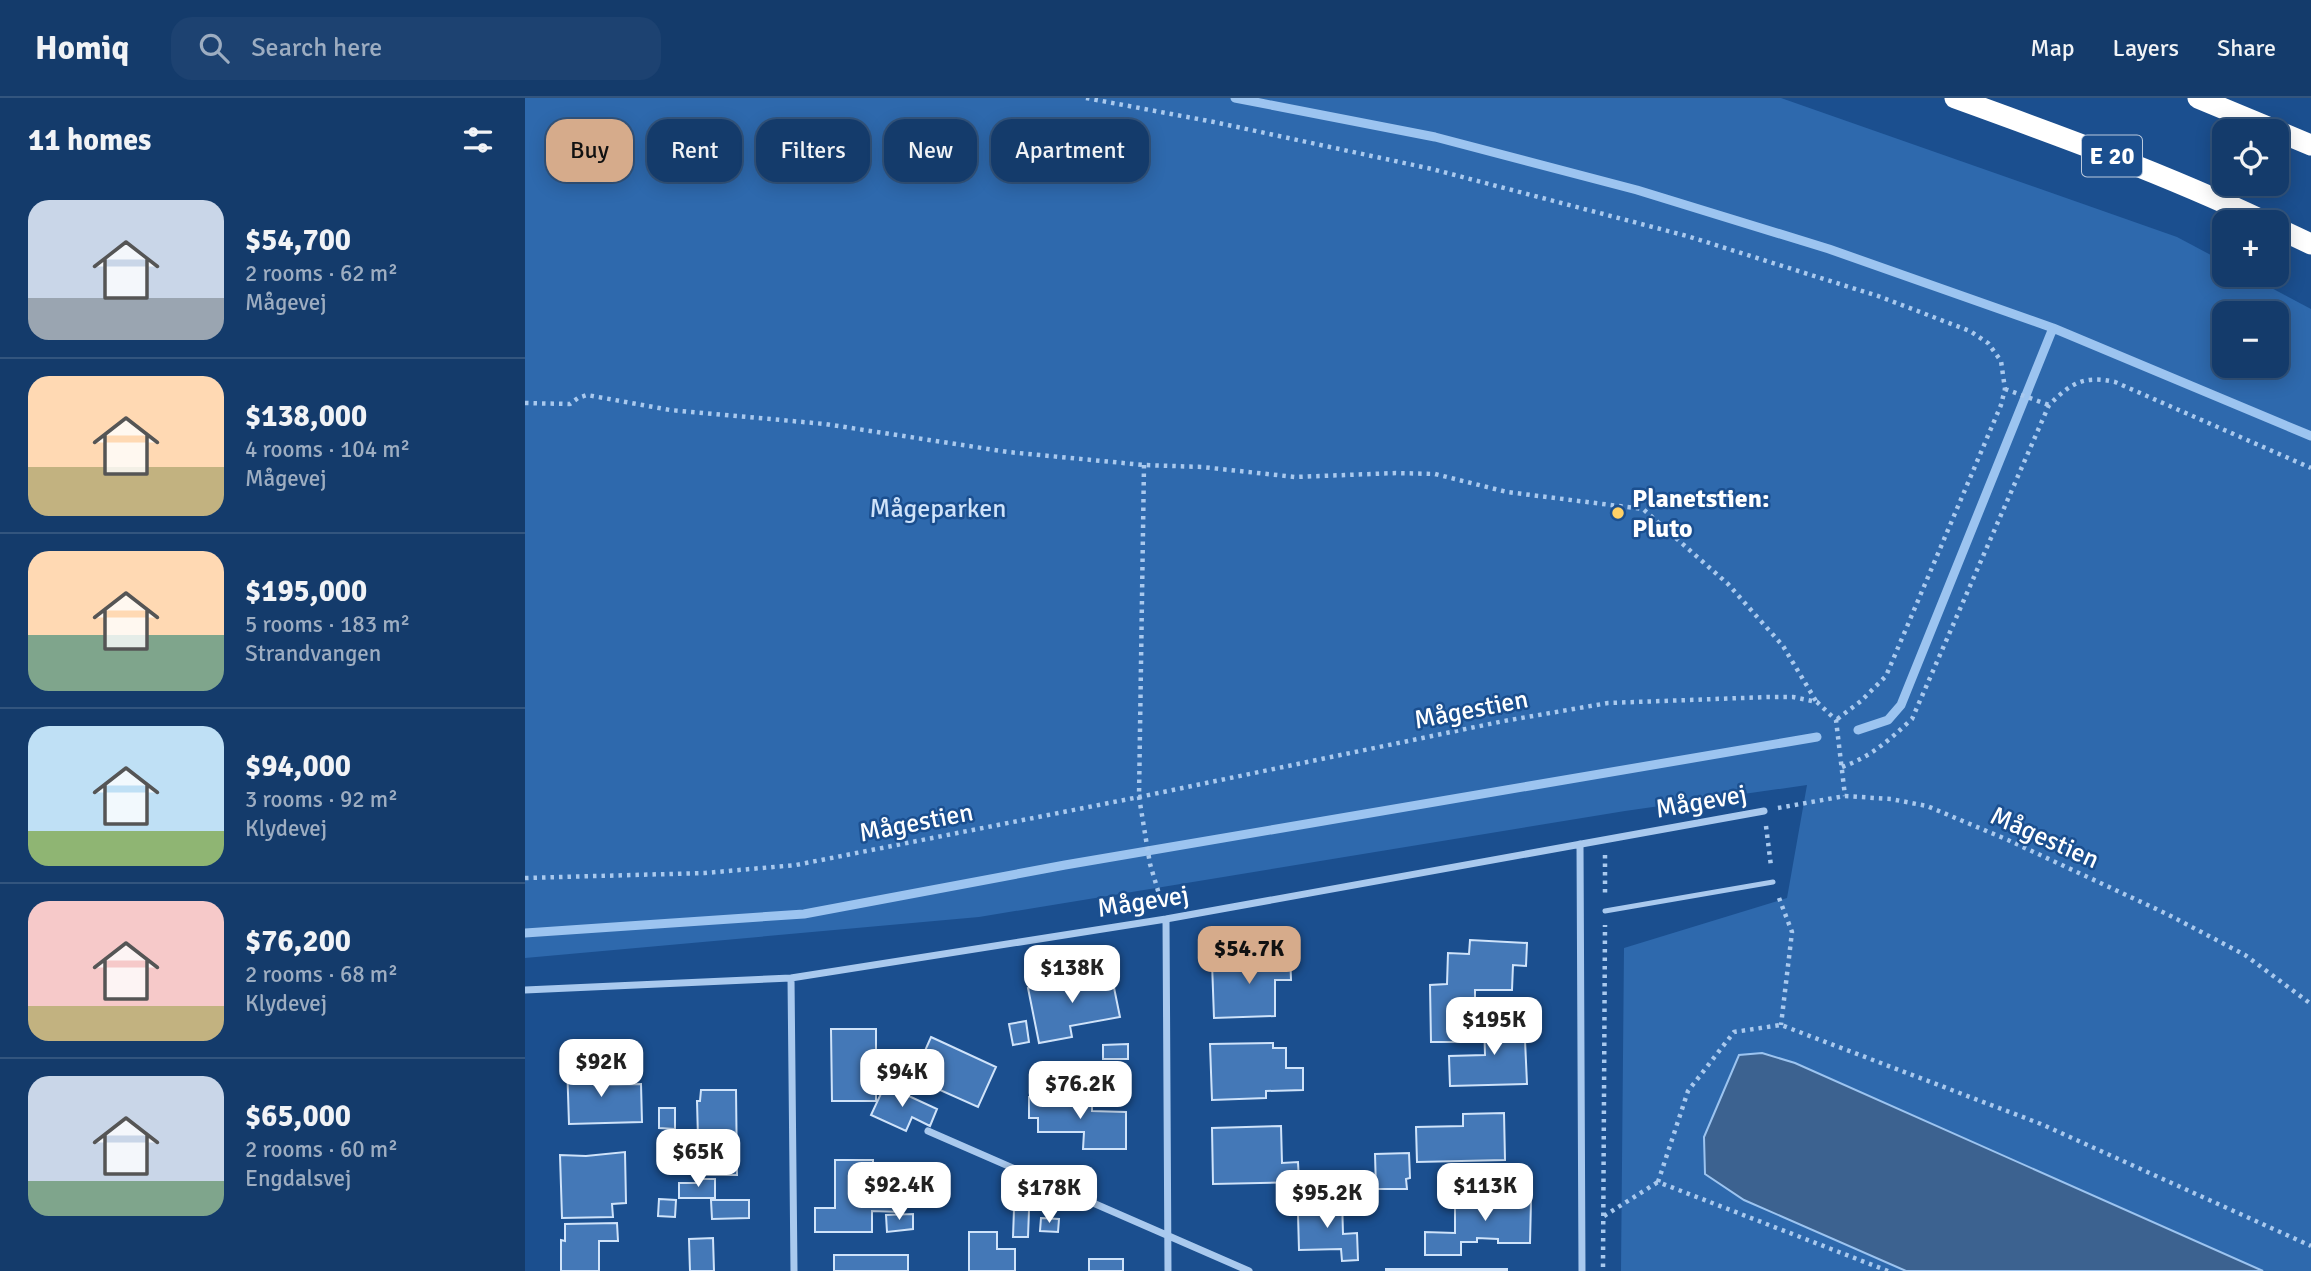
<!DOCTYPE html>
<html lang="en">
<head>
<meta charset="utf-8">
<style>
	body { margin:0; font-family:Signika,sans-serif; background:#1d4271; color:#f1f3f6; height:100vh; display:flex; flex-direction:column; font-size:26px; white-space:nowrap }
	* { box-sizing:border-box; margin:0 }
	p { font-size:23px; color:#9dadc1 }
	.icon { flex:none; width:38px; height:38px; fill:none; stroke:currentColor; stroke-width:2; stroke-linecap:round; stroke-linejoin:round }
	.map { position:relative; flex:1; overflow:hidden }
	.details { display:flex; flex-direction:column; background:#143b6b; width:525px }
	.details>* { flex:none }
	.hud { position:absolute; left:21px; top:21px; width:665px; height:63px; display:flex; gap:14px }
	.tools { position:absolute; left:1687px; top:21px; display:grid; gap:14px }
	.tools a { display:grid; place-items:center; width:77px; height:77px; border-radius:14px; background:#143b6b; box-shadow:0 4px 18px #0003,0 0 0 2px #33557e; font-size:35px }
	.price { position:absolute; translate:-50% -60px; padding:0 16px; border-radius:14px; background:#fff; color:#222; font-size:23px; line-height:46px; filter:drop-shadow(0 2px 4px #0008) }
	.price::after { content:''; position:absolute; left:50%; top:42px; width:21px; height:16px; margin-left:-10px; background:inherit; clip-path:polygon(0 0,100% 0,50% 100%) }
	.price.active { background:#d6ab8b; color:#111 }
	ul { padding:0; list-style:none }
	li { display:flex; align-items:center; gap:21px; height:175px; padding:0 28px }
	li+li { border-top:2px solid #33557e }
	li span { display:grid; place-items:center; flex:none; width:196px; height:140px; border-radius:21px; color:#555 }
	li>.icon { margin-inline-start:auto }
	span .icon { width:84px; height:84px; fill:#fffc; stroke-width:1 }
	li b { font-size:30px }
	h2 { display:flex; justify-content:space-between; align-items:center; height:84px; padding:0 28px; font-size:30px }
	.chip { padding:0 24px; border-radius:21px; background:#143b6b; box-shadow:0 4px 18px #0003,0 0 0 2px #33557e; font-size:24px; line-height:63px }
	.chip.active { background:#d6ab8b; color:#111 }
	header { display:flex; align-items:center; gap:42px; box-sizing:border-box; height:98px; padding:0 35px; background:#143b6b; border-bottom:2px solid #33557e }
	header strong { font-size:33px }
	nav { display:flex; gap:38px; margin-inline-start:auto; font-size:24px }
	.search { width:490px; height:63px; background:#1d4271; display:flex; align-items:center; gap:18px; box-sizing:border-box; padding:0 24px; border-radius:21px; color:#9dadc1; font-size:26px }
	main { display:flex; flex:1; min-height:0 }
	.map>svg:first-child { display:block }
	.green { fill:#2e69ad; fill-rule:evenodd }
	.water { fill:#3c6290; stroke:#9cc4f0; stroke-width:2 }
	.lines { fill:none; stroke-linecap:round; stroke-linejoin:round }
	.stream { stroke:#9cc4f0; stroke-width:9 }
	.building { fill:#4478b7; stroke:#cfe3fa; stroke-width:2 }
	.path { stroke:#a9c9ee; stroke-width:4.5; stroke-dasharray:3.5 5; stroke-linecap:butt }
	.lane { stroke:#a9c9ee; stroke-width:5 }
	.street { stroke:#a9c9ee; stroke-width:7 }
	.highway { stroke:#fff; stroke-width:21 }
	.poi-dot { fill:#ffd166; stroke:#1b4f8f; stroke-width:2.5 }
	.labels { text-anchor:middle; stroke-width:5; stroke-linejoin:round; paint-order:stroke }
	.shield { fill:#1b4f8f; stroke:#bbcadd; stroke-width:2 }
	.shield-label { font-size:24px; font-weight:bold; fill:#fff }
	.poi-label { font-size:26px; font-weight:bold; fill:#fff; stroke:#1b4f8f; text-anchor:start }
	.park-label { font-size:26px; fill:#cfe3fa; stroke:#1b4f8f }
	.street-label { font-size:26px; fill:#fff; stroke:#1b4f8f }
</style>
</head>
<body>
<header>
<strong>Homiq</strong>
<div class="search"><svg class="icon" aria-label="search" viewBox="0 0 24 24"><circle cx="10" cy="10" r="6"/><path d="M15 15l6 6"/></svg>Search here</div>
<nav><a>Map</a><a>Layers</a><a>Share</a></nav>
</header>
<main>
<section class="details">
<h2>11 homes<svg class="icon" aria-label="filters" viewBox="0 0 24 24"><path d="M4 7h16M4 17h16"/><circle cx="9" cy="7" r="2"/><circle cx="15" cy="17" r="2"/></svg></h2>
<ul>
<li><span style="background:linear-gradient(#c9d6e8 70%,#9aa5b1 0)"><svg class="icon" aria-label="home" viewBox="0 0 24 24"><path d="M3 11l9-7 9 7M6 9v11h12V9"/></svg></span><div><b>$54,700</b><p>2 rooms · 62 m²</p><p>Mågevej</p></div></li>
<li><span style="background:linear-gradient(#ffd9b3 65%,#c2b280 0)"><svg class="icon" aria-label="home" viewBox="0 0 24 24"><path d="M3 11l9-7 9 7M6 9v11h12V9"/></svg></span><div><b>$138,000</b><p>4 rooms · 104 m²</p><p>Mågevej</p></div></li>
<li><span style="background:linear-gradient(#ffd9b3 60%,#7fa58c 0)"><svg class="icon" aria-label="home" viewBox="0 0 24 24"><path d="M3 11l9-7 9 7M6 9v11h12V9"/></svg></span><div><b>$195,000</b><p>5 rooms · 183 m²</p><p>Strandvangen</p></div></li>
<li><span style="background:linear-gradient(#bfe0f5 75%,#8fb573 0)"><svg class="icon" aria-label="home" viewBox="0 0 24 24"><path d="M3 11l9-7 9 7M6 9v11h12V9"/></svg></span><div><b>$94,000</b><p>3 rooms · 92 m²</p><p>Klydevej</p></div></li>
<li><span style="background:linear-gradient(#f6c9c9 75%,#c2b280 0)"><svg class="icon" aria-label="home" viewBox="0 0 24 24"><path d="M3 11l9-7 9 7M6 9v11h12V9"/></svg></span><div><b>$76,200</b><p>2 rooms · 68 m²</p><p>Klydevej</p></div></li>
<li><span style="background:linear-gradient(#c9d6e8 75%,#7fa58c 0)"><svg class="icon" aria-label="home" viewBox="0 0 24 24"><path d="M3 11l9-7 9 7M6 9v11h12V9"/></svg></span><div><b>$65,000</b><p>2 rooms · 60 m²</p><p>Engdalsvej</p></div></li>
</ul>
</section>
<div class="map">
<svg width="1786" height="1173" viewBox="0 0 1786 1173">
	<rect width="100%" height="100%" fill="#1b4f8f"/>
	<path class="green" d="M0 0H1256L1652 139 1699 164V177H1722L1786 211V1173H1096L1099 850 1262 800 1282 687 1100 713 454 819 0 860ZM1699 215H1752V268H1699Z"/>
	<path class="water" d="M1237 955 1270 965 1738 1173H1381L1219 1102 1180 1076 1179 1039 1214 957Z"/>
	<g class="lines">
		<path class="stream" d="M710 0 910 39 1112 92 1304 151 1528 230 1786 338
			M1333 632 1363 622 1376 607 1528 230
			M0 835 279 816 540 767 1292 639"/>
	</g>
	<path class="building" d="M945 842 1002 845 1001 868 988 867 987 892H950V944H906L905 887 922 886 923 855 944 856Z
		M744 854H765L766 882H750V918L689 920 687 865 744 863Z
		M586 875 595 919 545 928 547 939 514 945 503 890Z
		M999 920 1002 986 925 988 924 958 960 957 959 921Z
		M501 923 504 944 488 947 484 926Z
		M306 931H351V1003H307Z
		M406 939 471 969 453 1009 388 980Z
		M748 945V950H761V970H778V992L741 993V1000L687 1002 685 946Z
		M603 946V961H578V947Z
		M42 965H69V987L116 986 117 1024 44 1026Z
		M547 965 599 966V980L547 979Z
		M360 987 412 1011 405 1028 387 1019 381 1033 346 1017Z
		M176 992H211L212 1077H174L172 1003H175Z
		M504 999 567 1000V1013L601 1014V1051H558L559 1034H513V1020H504Z
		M134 1010H150V1031L134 1030Z
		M979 1015 980 1062 892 1064 891 1029 938 1028V1016Z
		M756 1028 757 1065 773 1064 774 1084 688 1086 687 1030Z
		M100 1054 101 1105 87 1106 88 1119 37 1120 35 1057 61 1058Z
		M884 1055 885 1080 881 1081 882 1091H851L850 1056Z
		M310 1062H348V1088H376V1114L347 1113V1134H290V1110H310Z
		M174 1081H190V1100H154V1085H174Z
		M969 1090 1000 1091 999 1102H1006L1005 1145H973V1141L952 1140V1144H936V1157H900V1134L930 1135V1101L969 1102Z
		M134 1101 151 1102 150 1119 133 1118Z
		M792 1101H817L818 1136 832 1135 833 1162 817 1163 816 1151 774 1152 773 1116H793Z
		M186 1102H224V1120L187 1121Z
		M489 1111 504 1112 503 1139H488Z
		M388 1116V1131L362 1134 361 1117Z
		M516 1120 534 1121 533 1134 515 1133Z
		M92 1125 93 1143H74V1173H36V1142L40 1143V1126Z
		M444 1134H472V1151H490V1173H444Z
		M188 1140 189 1173H165L164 1141Z
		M309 1157H383V1173H309Z
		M564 1161H598V1173H564Z
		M861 1171H982V1173H861Z"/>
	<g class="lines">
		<path class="path" d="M561 0 689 24 907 71 1162 138 1353 198 1445 233 1463 245 1476 263 1480 291 1476 307 1361 578 1336 603 1311 622
			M1480 291 1524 307
			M0 305 45 306 53 300 62 297 145 312 300 326 483 354 619 367 677 369 770 379 871 375 910 376 982 394 1118 411 1203 486 1258 548 1291 603
			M619 367 614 699 625 766 637 806
			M1317 669C1347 658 1363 643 1387 621L1524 307C1546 285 1559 277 1590 284L1786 370
			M1253 710 1320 698 1366 701 1402 708 1483 742 1642 816 1720 857 1786 906
			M1241 728 1246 768
			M1080 757V798
			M0 780 180 775 271 767 614 699 979 623 1083 605 1244 599H1268L1292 604 1311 622 1320 698
			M1254 800 1267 834 1256 927
			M1079 1118 1133 1084
			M1078 1169 1080 827
			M1363 1173 1133 1084 1163 993 1209 934 1256 927 1516 1026 1786 1148"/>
		<path class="lane" d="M1080 813 1248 784"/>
		<path class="street" d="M1055 746 1057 1173
			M641 821 643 1173
			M266 880 269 1173
			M0 892 266 880 641 821 1239 713
			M403 1033 724 1173"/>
		<path class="highway" d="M1430 0C1535 38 1640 76 1741 124
			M1673 0 1786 47
			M1752 130 1786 146"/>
	</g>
	<circle class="poi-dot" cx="1093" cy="415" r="7"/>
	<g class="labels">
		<rect class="shield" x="1557" y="37.5" width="60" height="41" rx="5"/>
		<g class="shield-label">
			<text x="1587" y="66">E 20</text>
		</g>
		<g class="poi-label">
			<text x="1107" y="409">Planetstien:<tspan x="1107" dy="30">Pluto</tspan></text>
		</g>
		<g class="park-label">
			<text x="413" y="419">Mågeparken</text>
		</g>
		<g class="street-label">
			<text transform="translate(946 611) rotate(-11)" y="9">Mågestien</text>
			<text transform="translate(1176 703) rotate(-10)" y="9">Mågevej</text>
			<text transform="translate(391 724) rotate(-11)" y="9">Mågestien</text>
			<text transform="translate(1520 739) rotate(24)" y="9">Mågestien</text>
			<text transform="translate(618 803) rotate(-9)" y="9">Mågevej</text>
		</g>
	</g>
</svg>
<div class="tools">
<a><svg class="icon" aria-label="locate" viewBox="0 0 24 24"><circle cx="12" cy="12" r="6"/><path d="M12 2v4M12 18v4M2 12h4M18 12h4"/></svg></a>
<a>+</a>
<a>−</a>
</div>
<b class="price active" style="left:724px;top:888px">$54.7K</b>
<b class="price" style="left:547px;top:907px">$138K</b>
<b class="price" style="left:969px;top:959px">$195K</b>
<b class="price" style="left:76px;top:1001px">$92K</b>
<b class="price" style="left:377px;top:1011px">$94K</b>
<b class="price" style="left:555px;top:1023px">$76.2K</b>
<b class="price" style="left:173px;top:1091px">$65K</b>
<b class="price" style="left:374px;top:1124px">$92.4K</b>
<b class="price" style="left:960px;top:1125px">$113K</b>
<b class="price" style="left:524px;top:1127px">$178K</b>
<b class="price" style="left:802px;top:1132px">$95.2K</b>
<div class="hud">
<a class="chip active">Buy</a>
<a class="chip">Rent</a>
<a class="chip">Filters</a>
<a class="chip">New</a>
<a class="chip">Apartment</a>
</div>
</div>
</main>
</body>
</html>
